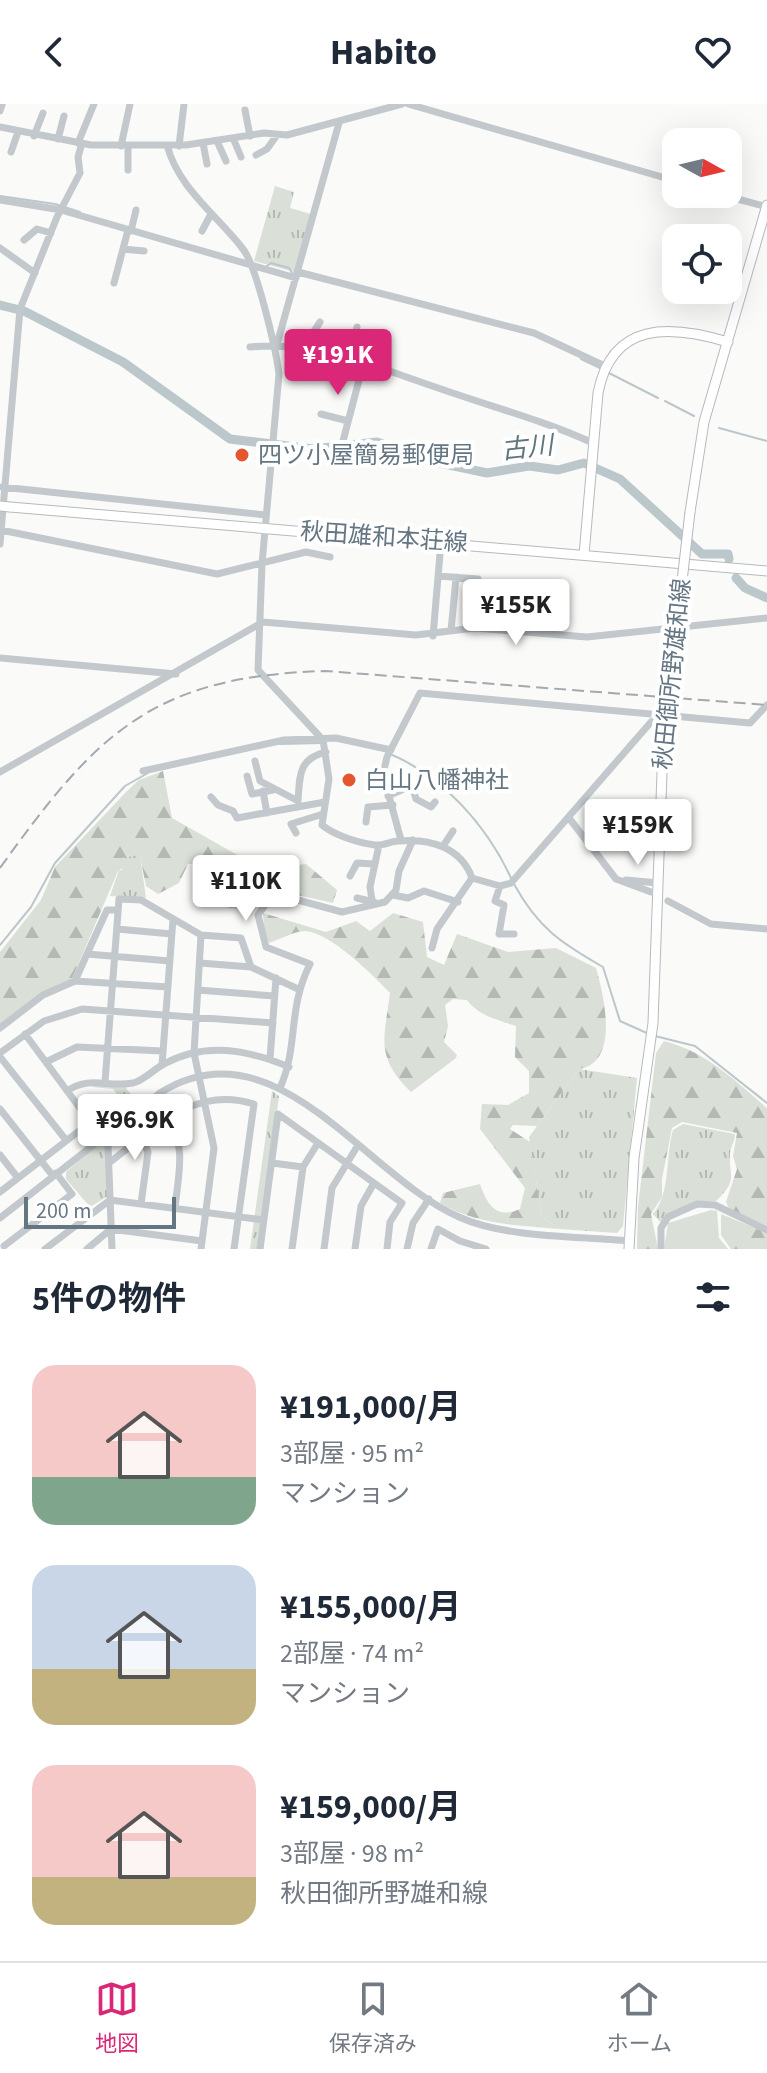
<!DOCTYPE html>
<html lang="ja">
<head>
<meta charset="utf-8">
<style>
	body { margin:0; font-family:"Source Sans 3","Noto Sans JP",sans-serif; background:#f6f6f7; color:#1f2937; height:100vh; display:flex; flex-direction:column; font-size:30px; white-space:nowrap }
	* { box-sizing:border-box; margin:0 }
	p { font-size:26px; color:#747a83 }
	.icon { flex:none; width:44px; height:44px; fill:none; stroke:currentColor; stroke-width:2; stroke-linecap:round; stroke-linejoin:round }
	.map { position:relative; height:1145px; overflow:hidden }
	.panel { display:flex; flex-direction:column; background:#fff; flex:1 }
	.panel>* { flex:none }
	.needle { width:52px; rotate:98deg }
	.buttons { position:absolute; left:662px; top:24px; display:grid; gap:16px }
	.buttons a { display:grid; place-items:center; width:80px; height:80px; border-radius:16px; background:#fff; box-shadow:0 8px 32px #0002; font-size:40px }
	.scale { position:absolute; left:24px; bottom:20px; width:152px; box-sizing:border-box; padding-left:8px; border:4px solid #657683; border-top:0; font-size:22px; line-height:28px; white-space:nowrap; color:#657683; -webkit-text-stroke:6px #fff; paint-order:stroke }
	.price { position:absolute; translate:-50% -68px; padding:0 18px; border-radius:8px; background:#fff; color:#222; font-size:26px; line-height:52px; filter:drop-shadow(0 2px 4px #0008) }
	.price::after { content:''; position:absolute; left:50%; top:48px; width:24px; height:18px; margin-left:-12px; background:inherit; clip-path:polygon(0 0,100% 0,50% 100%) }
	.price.active { background:#db2777; color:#fff }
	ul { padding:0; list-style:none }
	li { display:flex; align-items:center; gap:24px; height:200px; padding:0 32px }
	li span { display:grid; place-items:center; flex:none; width:224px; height:160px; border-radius:24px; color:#555 }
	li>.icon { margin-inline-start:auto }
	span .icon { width:96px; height:96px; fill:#fffc; stroke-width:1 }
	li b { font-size:34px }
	h2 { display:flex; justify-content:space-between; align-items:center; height:96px; padding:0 32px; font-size:34px }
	header { display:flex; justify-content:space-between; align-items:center; height:104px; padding:0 32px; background:#fff; font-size:36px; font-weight:700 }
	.menu { display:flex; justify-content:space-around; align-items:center; height:112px; border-top:2px solid #e0e1e3; background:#fff; font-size:22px; color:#747a83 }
	.menu a { display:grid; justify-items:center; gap:4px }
	.menu .active { color:#db2777 }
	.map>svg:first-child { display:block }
	.grass { fill:#dadfd7 }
	.forest { fill:url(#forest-firs) }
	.park { fill:url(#park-tufts) }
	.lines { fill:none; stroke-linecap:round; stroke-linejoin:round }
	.stream { stroke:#bbc7cb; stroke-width:2 }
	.river { stroke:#bbc7cb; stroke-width:9 }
	.major-casing { stroke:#b5babe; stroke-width:11 }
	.minor { stroke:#c3c8cc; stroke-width:7 }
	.major { stroke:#fff; stroke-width:9 }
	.rail { stroke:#a2aab0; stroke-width:2; stroke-dasharray:12 6; stroke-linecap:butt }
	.major-bridge-casing { stroke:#b5babe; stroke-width:11; stroke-linecap:butt }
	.major-bridge { stroke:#fff; stroke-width:9 }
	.poi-dot { fill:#e4572e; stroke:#fff; stroke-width:3 }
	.labels { text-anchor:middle; stroke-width:8; stroke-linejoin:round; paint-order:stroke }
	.poi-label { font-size:24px; fill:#657683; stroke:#fff; text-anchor:start }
	.street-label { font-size:24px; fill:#657683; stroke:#fff }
	.water-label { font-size:26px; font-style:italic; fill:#60757c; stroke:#fff }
</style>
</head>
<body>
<header><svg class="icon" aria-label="back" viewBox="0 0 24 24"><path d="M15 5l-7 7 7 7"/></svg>Habito<svg class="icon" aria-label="heart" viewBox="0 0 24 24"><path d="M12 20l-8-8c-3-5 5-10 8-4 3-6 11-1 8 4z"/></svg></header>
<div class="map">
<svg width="767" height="1145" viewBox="0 0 767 1145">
	<defs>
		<pattern id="forest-firs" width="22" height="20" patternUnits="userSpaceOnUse" patternTransform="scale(2)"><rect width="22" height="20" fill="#dadfd7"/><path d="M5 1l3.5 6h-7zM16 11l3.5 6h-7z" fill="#b4b9b4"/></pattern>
		<pattern id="park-tufts" width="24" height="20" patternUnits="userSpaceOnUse" patternTransform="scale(2)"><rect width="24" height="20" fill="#dadfd7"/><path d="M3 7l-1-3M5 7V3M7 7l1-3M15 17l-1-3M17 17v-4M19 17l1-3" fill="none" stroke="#b4b9b4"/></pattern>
	</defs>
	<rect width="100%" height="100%" fill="#fafaf8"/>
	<path class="grass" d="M711 1106 717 1107 719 1134 728 1145H664L668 1119Z"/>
	<path class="forest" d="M163 667 172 714 255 761 282 763 306 760 337 786 333 799 275 786C254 802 237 813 212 796L220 777 197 760H188L179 779 158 790 146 782 140 752 118 767 72 875 0 924V848L41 796 55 763 127 687 139 676Z
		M263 809 326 828 356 817 370 827 393 809 423 818 427 853 444 861 457 830 508 848 556 844 596 864C604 892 620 959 579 965L537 1022 513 1021 510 1025 530 1038 542 1113 560 1125C518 1121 477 1121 440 1099L443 1089 480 1080C487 1100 496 1116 520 1105L525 1084 480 1025 482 1000 508 1001 529 989V967L515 953 516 922C498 916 479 912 467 896L453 895 445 901 448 922 444 938 457 951 456 954 411 988C375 952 384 936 390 889 374 872 330 828 305 827 294 827 279 836 269 839L264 827Z
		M664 937C707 948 734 976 767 1004V1122L729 1105 726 1098 737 1065 733 1052 737 1029 682 1018 672 1024 662 1075V1093L651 1110 658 1145H637L638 1103 656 949Z
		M721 1110 767 1129V1145H731L721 1131Z"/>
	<path class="park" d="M275 82 294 88 290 104 311 110 295 168 254 157Z
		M140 751 146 794 110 792 119 766H122L121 754Z
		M579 965 637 974 623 1122 617 1129 560 1125 542 1113 529 1033Z
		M94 979 130 981 126 984 137 1000 113 1020 110 1017 118 1010 119 993 113 985 93 983Z
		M272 987 279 992 259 1145H250Z
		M683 1020 735 1030C735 1038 731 1041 730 1049 729 1074 738 1076 716 1097L696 1098 660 1118 653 1110C671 1089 665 1053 673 1026Z
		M101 1038 107 1045 108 1092 90 1103 66 1075V1068Z"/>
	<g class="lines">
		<path class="stream" d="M0 92 55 100 80 108
			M267 162 271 159 289 164 292 169
			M581 255 600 264
			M609 269 658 294
			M665 297 694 312
			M719 324 767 337
			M280 640 321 639
			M390 650C443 672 487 722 511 774
			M514 780C538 824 561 839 603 863L620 917 649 930
			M0 841 31 803 55 759 125 682 148 669
			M655 932 695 942 767 999"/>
		<path class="river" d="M0 201 24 207 123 258 230 335 313 345 377 338 421 355 487 369 529 362 558 366 584 359 620 375 702 450H728L729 455
			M736 474 745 484 767 494"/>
		<g class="major-casing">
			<path id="major" d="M10 403 767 467
				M690 408 704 318 767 101
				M584 451 598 289C612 216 672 221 728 238
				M629 1145 634 1054 653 919 663 641"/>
		</g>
		<path class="minor" d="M408 0 676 77
			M245 6 250 32
			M0 7 2 1
			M0 23 91 41H186L264 29 287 31 402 0
			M34 32 43 9
			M233 34 241 53
			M58 35 64 12
			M217 37 226 57
			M78 39 94 0
			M203 39 207 60
			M167 41C178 84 217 111 243 145 257 163 276 246 279 270L262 460 258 566 323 636 329 675 322 721C334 731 358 739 375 741 383 742 391 737 399 737 429 734 461 743 472 774L500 782 511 779 651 618 662 612
			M121 42 130 0
			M179 42 184 0
			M11 48 18 28
			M256 51 267 45 277 31
			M128 66V43
			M719 90 767 103
			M0 96 61 106 296 174
			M131 127 136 106
			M202 127 211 110
			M24 136 37 125 51 129
			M0 144 35 169
			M123 145 144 147
			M298 168 534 229 607 263
			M114 179 128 126
			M277 240 339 19
			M250 243C319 236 377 264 441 285 492 303 543 316 593 339
			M304 243 320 218
			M350 253 357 223
			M321 310 348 317
			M343 337 364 257
			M2 383 266 411
			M1 426 217 470 306 448 330 453
			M0 440 20 205 57 113 80 69 78 53 82 39
			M438 472 478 475 475 524
			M451 527 456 473
			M433 532 441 438
			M0 554 176 570
			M255 657 260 677 298 697C300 671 298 655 326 648
			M143 667 284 636 336 634 391 646
			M0 668 263 518 416 531 475 524 587 533 767 514
			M247 672 252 690 273 686
			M263 687 267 709
			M388 692 408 683 413 685 416 695 431 703 435 698
			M211 693 218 701 233 707 237 714 325 698
			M569 714 616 775 651 788
			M366 718 368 703 393 701
			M296 729 291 720 323 710
			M401 736 383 670 387 653 420 589 750 619 767 601
			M443 742 453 727
			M350 772 357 759 374 760
			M626 776 658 779
			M500 782 495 797 504 801 499 830H514
			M393 791 408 794 424 787 458 798
			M357 794 374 798
			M372 796 370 783 379 741
			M668 797 711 820 767 825
			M117 825 172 830
			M432 844 437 825 472 774
			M87 850 107 806H118
			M200 859 251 863 298 885
			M168 883 75 877 87 850 170 857
			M198 886 274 892
			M0 924 43 891 75 877
			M25 930 108 1042 112 1145
			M0 949 44 917 82 905 273 919
			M0 953 66 1036
			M270 955 276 874
			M46 958 77 943 163 947
			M162 961 173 815
			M105 978 119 795 141 796 201 831 241 834 251 863
			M280 984C299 941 287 906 310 860L266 843 258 811 271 793 283 792 342 808 385 798 396 786 399 767 413 736
			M67 987C90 971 108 984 133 979 143 977 154 965 164 960 205 937 249 946 289 963
			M0 1005 53 1072
			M168 1014C187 1042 178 1072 175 1104
			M0 1051 18 1074
			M110 1058C154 1025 194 981 254 1000L234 1145
			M272 1059 303 1063
			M0 1088 92 1017
			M141 1100 148 1048 142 1034
			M0 1114 160 989C275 916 365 1072 459 1113 505 1134 578 1132 628 1137
			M4 1142 72 1090 56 1069
			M45 1145 110 1096 264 1116
			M87 1145 111 1125 202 1137
			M201 1145 214 1044 194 949 201 831
			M260 1145 278 1010 402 1099 390 1118 387 1145
			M292 1145 303 1063 318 1039
			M324 1145 332 1084 358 1041
			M355 1145 361 1102 374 1079
			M407 1145 413 1119 429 1095
			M431 1145 438 1125 460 1137 486 1145
			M661 1145V1124L668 1113 697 1100 715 1101 767 1126"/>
		<use href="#major" class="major"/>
		<path class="rail" d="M0 764C96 630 152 572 325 567L767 601"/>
		<g class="major-bridge-casing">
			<path id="major-bridge" d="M0 402 10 403
				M663 641 690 408"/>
		</g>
		<use href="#major-bridge" class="major-bridge"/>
	</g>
	<g class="poi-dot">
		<circle cx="242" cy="351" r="8"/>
		<circle cx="349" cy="676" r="8"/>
	</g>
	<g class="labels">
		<g class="poi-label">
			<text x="258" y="359">四ツ小屋簡易郵便局</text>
			<text x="365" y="684">白山八幡神社</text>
		</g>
		<g class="street-label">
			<text transform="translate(384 433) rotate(4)" y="8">秋田雄和本荘線</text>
			<text transform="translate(672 570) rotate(-84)" y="8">秋田御所野雄和線</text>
		</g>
		<g class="water-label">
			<text transform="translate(527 343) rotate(-6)" y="9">古川</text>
		</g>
	</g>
</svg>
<div class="buttons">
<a><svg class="needle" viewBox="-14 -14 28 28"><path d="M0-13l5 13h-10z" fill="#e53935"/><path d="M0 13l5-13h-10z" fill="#747a83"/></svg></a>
<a><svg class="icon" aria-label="locate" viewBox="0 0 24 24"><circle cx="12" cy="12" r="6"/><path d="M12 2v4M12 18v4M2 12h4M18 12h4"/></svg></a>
</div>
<div class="scale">200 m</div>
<b class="price active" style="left:338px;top:293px">¥191K</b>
<b class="price" style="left:516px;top:543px">¥155K</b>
<b class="price" style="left:638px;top:763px">¥159K</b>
<b class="price" style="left:246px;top:819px">¥110K</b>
<b class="price" style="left:135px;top:1058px">¥96.9K</b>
</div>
<section class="panel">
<h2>5件の物件<svg class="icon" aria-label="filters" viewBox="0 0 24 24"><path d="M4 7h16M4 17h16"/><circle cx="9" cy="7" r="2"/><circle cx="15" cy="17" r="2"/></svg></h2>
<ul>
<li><span style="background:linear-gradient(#f6c9c9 70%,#7fa58c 0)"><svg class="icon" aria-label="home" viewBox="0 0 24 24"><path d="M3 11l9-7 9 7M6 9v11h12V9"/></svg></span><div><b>¥191,000/月</b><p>3部屋 · 95 m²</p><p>マンション</p></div></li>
<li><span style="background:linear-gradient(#c9d6e8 65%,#c2b280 0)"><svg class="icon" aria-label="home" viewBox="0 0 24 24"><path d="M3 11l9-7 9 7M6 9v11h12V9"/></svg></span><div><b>¥155,000/月</b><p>2部屋 · 74 m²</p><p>マンション</p></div></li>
<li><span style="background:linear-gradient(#f6c9c9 70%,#c2b280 0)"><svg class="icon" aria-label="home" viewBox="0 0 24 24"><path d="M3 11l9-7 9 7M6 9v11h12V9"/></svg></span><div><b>¥159,000/月</b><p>3部屋 · 98 m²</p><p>秋田御所野雄和線</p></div></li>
</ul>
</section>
<nav class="menu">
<a class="active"><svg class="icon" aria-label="map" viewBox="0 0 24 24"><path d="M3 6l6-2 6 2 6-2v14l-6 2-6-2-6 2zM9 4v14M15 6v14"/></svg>地図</a>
<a><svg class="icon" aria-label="saved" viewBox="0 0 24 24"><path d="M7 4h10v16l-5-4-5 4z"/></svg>保存済み</a>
<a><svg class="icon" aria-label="home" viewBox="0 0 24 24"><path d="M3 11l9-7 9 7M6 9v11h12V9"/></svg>ホーム</a>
</nav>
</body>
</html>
